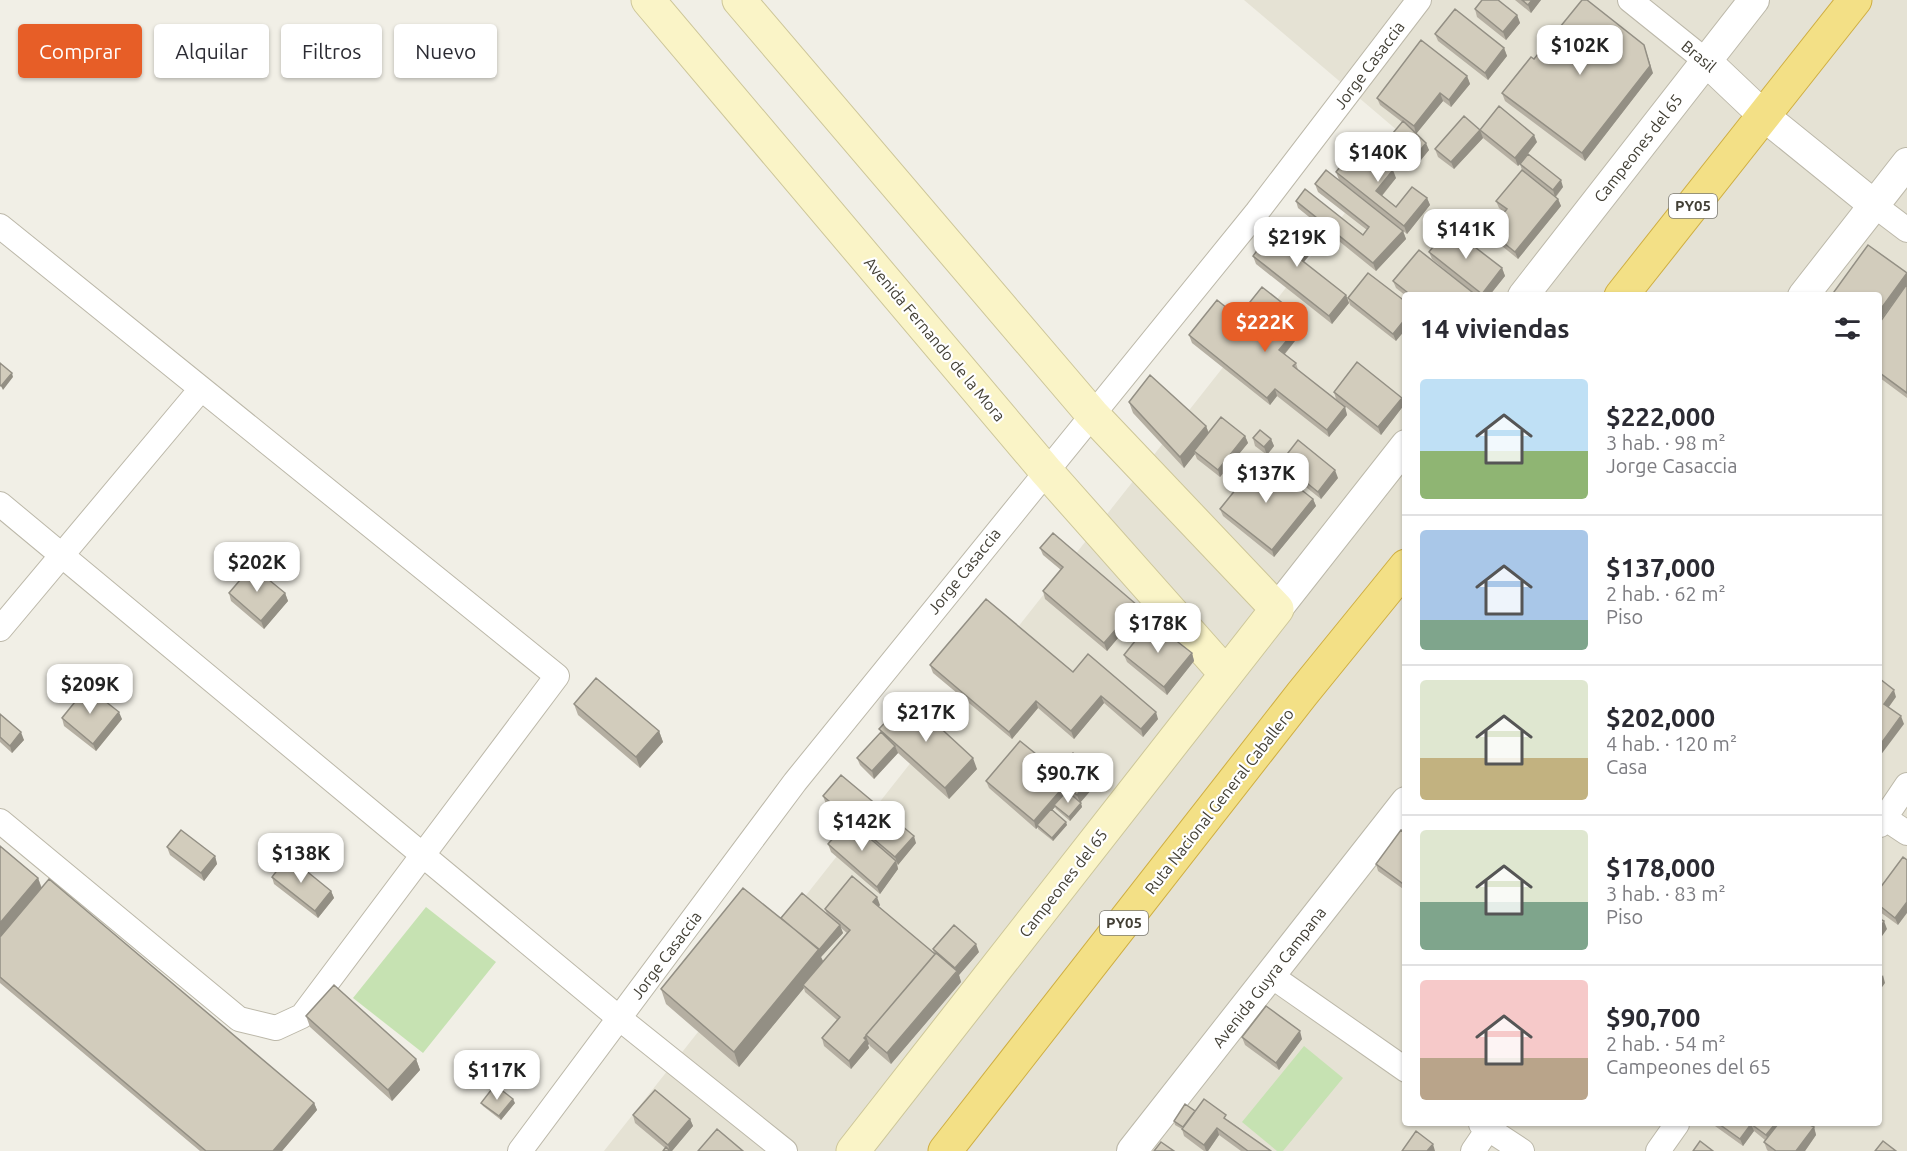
<!DOCTYPE html>
<html lang="es">
<head>
<meta charset="utf-8">
<style>
	body { margin:0; font-family:Ubuntu,sans-serif; background:#f2f2f3; color:#2b2b33; height:100vh; display:flex; flex-direction:column; font-size:22px; white-space:nowrap }
	* { box-sizing:border-box; margin:0 }
	p { font-size:20px; color:#7c7c81 }
	.icon { flex:none; width:33px; height:33px; fill:none; stroke:currentColor; stroke-width:2; stroke-linecap:round; stroke-linejoin:round }
	.map { position:relative; flex:1; overflow:hidden }
	.sheet { position:absolute; left:1402px; top:292px; width:480px; height:834px; display:flex; flex-direction:column; background:#fff; border-radius:6px; box-shadow:0 2px 4px #0004 }
	.sheet>* { flex:none }
	.guide { position:absolute; left:18px; top:24px; width:570px; height:54px; display:flex; gap:12px }
	.price { position:absolute; translate:-50% -51px; padding:0 14px; border-radius:12px; background:#fff; color:#222; font-size:20px; line-height:39px; filter:drop-shadow(0 2px 3px #0008) }
	.price::after { content:''; position:absolute; left:50%; top:36px; width:18px; height:14px; margin-left:-9px; background:inherit; clip-path:polygon(0 0,100% 0,50% 100%) }
	.price.on { background:#e75e27; color:#fff }
	ul { padding:0; list-style:none }
	li { display:flex; align-items:center; gap:18px; height:150px; padding:0 18px }
	li+li { border-top:2px solid #e1e1e2 }
	li span { display:grid; place-items:center; flex:none; width:168px; height:120px; border-radius:6px; color:#555 }
	li>.icon { margin-inline-start:auto }
	span .icon { width:72px; height:72px; fill:#fffc; stroke-width:1 }
	li b { font-size:26px }
	h2 { display:flex; justify-content:space-between; align-items:center; height:72px; padding:0 18px; font-size:26px }
	.pill { padding:0 21px; border-radius:6px; background:#fff; box-shadow:0 2px 4px #0004; font-size:21px; line-height:54px }
	.pill.on { background:#e75e27; color:#fff }
	.map>svg:first-child { display:block }
	.residential { fill:#e5e2d4; fill-rule:evenodd }
	.green { fill:#c6e2b2 }
	.lines { fill:none; stroke-linecap:round; stroke-linejoin:round }
	.minor-casing { stroke:#bcb8a9; stroke-width:26 }
	.tertiary-casing { stroke:#bcb8a9; stroke-width:32 }
	.secondary-casing { stroke:#cdc699; stroke-width:35 }
	.trunk-casing { stroke:#cfae42; stroke-width:35 }
	.minor { stroke:#fff; stroke-width:24 }
	.tertiary { stroke:#fff; stroke-width:30 }
	.secondary { stroke:#faf4c7; stroke-width:33 }
	.trunk { stroke:#f3e086; stroke-width:33 }
	.wall { fill:#b5afa2; fill-rule:evenodd }
	.shaded-wall { fill:#938f84 }
	.building { fill:#d2ccbc; stroke:#938f84; stroke-width:1.5 }
	.labels { text-anchor:middle; stroke-width:4.5; stroke-linejoin:round; paint-order:stroke }
	.shield { fill:#fff; stroke:#7b7972; stroke-width:1.5 }
	.shield-label { font-size:15px; font-weight:bold; fill:#434036 }
	.street-label { font-size:16px; fill:#434036; stroke:#fff }
</style>
</head>
<body>
<div class="map">
<svg width="1907" height="1151" viewBox="0 0 1907 1151">
	<rect width="100%" height="100%" fill="#f1efe6"/>
	<path class="residential" d="M1244 0H1907V1151H604L1405 137ZM1406 296H1880V1124H1406Z"/>
	<path class="green" d="M426 907 496 962 423 1053 353 998Z
		M1304 1046 1343 1078 1283 1151H1277L1242 1122Z"/>
	<g class="lines">
		<g class="minor-casing">
			<path id="minor" d="M1630 0 1706 61
				M1874 205 1907 230
				M0 226 557 676 302 1016 276 1028 239 1019 0 821
				M0 504 619 1018 785 1151
				M0 629 201 389
				M1880 815 1907 833
				M1880 825 1907 785
				M1270 975 1406 1070
				M1481 1124 1522 1151
				M520 1151 795 782 1257 212 1419 0
				M1473 1151 1488 1129
				M1658 1151 1677 1124"/>
		</g>
		<g class="tertiary-casing">
			<path id="tertiary" d="M1706 61 1764 116 1874 205
				M1523 296 1754 0
				M1803 296 1907 163
				M1277 609 1406 445
				M1132 1151 1406 802"/>
		</g>
		<g class="secondary-casing">
			<path id="secondary" d="M648 0 1046 471 1226 674
				M739 0 1092 414 1277 609 853 1151"/>
		</g>
		<g class="trunk-casing">
			<path id="trunk" d="M1621 296 1855 0
				M945 1151 1302 694 1406 566"/>
		</g>
		<use href="#minor" class="minor"/>
		<use href="#tertiary" class="tertiary"/>
		<use href="#secondary" class="secondary"/>
		<use href="#trunk" class="trunk"/>
	</g>
	<path class="wall" d="M1515 0H1541L1531 13Z
		M1475 9 1517 15 1520 23 1506 40 1477 17Z
		M1435 34 1504 48 1507 56 1488 80 1438 41Z
		M1534 59 1653 73 1585 161 1505 101 1502 93Z
		M1467 76 1470 84 1451 107 1443 101 1416 134 1429 150 1416 166 1391 146 1388 139 1402 122 1380 105 1377 98Z
		M1480 130 1537 142 1528 154 1563 187 1556 197 1558 199 1561 206 1518 259 1492 238 1489 231 1504 212 1499 208 1496 201 1522 170 1520 164 1521 163 1518 166 1483 138 1454 169 1438 157 1435 149Z
		M1336 172 1396 178 1382 196 1396 207 1427 198 1430 205 1407 234 1339 180Z
		M1315 184 1403 231 1406 239 1376 271 1298 208 1296 201 1363 235 1367 230 1318 192Z
		M1309 245 1312 252 1304 262 1346 295 1349 303 1332 324 1256 264 1253 256Z
		M1429 252 1502 268 1505 276 1489 296H1477L1432 259Z
		M1393 281 1472 292 1473 296H1406L1396 288Z
		M1907 284V398L1880 378V322Z
		M1348 298 1406 302 1396 341 1350 305Z
		M1238 317 1304 320 1306 327 1285 354 1296 363 1298 370 1345 407 1347 415 1329 437 1277 396 1270 405 1192 343 1189 335Z
		M1334 392 1404 405 1381 435 1336 399Z
		M1129 402 1206 426 1209 433 1245 436 1248 443 1220 477 1197 459 1195 454 1184 468 1133 413Z
		M1253 438 1271 439 1274 446 1267 455 1255 446Z
		M1281 462 1338 478 1321 499 1283 469Z
		M1313 499 1316 506 1274 557 1223 516 1220 509Z
		M1040 548 1137 605 1140 612 1107 651 1045 599 1043 591 1061 570 1043 555Z
		M229 593H285L288 601 264 629 231 601Z
		M1192 653 1194 661 1167 695 1127 662 1124 655Z
		M930 665 1073 672 1158 719 1143 737 1104 703 1074 739 1038 708 1012 739 933 673Z
		M574 704 659 731 663 742 640 768 578 715Z
		M0 714 24 740 12 753 0 742Z
		M62 718 122 719 96 751 64 726Z
		M879 729 977 769 949 799 898 753 874 779 860 765 857 758 881 732Z
		M1057 771 1096 773 1099 781 1080 802 1082 807 1070 821 1056 809 1055 807 1052 810 1067 825 1053 841 1038 829V827L1036 829 989 788 986 781Z
		M823 796 916 843 898 865 897 863 898 869 880 894 831 852 828 844 841 829 837 821 841 817 826 804Z
		M1406 833V891L1378 871 1376 864Z
		M0 846 38 878 42 888 314 1103 317 1110 282 1151H200L0 983Z
		M167 847 215 856 217 864 204 881 170 855Z
		M1903 857 1898 925 1880 912V888Z
		M272 877 331 891 334 898 318 918 274 884Z
		M880 905 878 907 934 954 933 949 979 952 959 975 961 982 891 1064 870 1046 869 1044 868 1045 869 1048 851 1069 824 1046 822 1038 837 1020 805 992 804 988 739 1067 666 1004 661 989 781 918 827 914 825 909ZM840 927 847 933 823 961 821 957 843 933Z
		M306 1016 416 1059 420 1070 392 1101 310 1027Z
		M1242 1037 1302 1039 1279 1070 1245 1045Z
		M481 1103H515L501 1120 483 1106Z
		M1195 1111 1228 1120 1271 1151H1241L1219 1135 1208 1151H1204L1184 1136 1182 1129 1175 1125 1174 1121Z
		M633 1115 690 1119 693 1126 672 1151H663L665 1148 635 1123Z
		M1714 1124H1808L1814 1127 1816 1135 1805 1151H1768L1767 1150 1764 1142 1765 1140 1754 1131 1743 1146 1715 1126Z"/>
	<path class="shaded-wall" d="M1532 0H1541L1531 13 1528 5Z
		M1517 15 1520 23 1506 40 1503 32Z
		M1644 45 1653 73 1585 161 1582 153Z
		M1504 48 1507 56 1488 80 1485 73Z
		M1467 76 1470 84 1451 107 1449 100Z
		M1440 93 1443 101 1416 134 1414 126Z
		M1480 130 1483 138 1454 169 1451 162Z
		M1534 135 1537 142 1518 166 1515 158Z
		M1426 143 1429 150 1416 166 1413 159Z
		M1393 170 1396 178 1379 199 1376 191Z
		M1561 180 1563 187 1555 197 1553 190Z
		M1427 198 1430 205 1407 234 1404 226Z
		M1558 199 1561 206 1518 259 1515 252Z
		M1403 231 1406 239 1376 271 1373 263Z
		M1309 245 1312 252 1301 265 1299 258Z
		M1502 268 1505 276 1489 296H1482V294Z
		M1907 273V284L1880 321V310Z
		M1346 295 1349 303 1332 324 1329 316Z
		M1406 318V329L1396 341 1393 334Z
		M1304 320 1306 327 1282 357 1279 350Z
		M12 373 13 377 3 390 1 386Z
		M1275 389 1277 396 1270 405 1267 398Z
		M1402 398 1404 405 1381 435 1378 427Z
		M1345 407 1347 415 1329 437 1327 430Z
		M1206 426 1210 437 1194 451 1195 454 1184 468 1180 457Z
		M1245 436 1248 443 1220 477 1218 470Z
		M1271 439 1274 446 1267 455 1264 447Z
		M1335 470 1338 478 1321 499 1318 492Z
		M1313 499 1316 506 1274 557 1272 550Z
		M285 593 288 601 264 629 261 621Z
		M1137 605 1140 612 1107 651 1104 643Z
		M1192 653 1194 661 1167 695 1164 687Z
		M1894 690 1896 697 1886 711 1884 704Z
		M1101 696 1104 703 1074 739 1071 731Z
		M1036 701 1038 708 1012 739 1009 732Z
		M119 712 122 719 96 751 93 744Z
		M1156 712 1158 719 1143 737 1141 729Z
		M1901 716 1904 724 1880 756V745Z
		M659 731 663 742 640 768 636 757Z
		M21 732 24 740 12 753 10 746Z
		M895 746 898 753 874 779 872 771Z
		M973 758 977 769 949 799 945 788Z
		M1096 773 1099 781 1080 803 1077 795Z
		M1065 785 1068 792 1054 805 1055 807 1038 826 1037 825 1038 827 1036 829 1034 821Z
		M1081 803 1082 807 1070 821 1069 817Z
		M1066 822 1067 825 1053 841 1052 838Z
		M914 836 916 843 898 865 895 857Z
		M215 856 217 864 204 881 201 873Z
		M896 861 898 869 880 894 877 887Z
		M38 878 43 893 0 943V923Z
		M331 891 334 898 318 918 315 911Z
		M877 897 880 905 876 910 873 902Z
		M1907 902V913L1898 925 1895 918Z
		M1884 921 1887 929 1880 939V928Z
		M840 925 843 933 821 957 824 963 803 985 804 988 739 1067 734 1052 819 949Z
		M976 944 979 952 959 975 961 982 891 1064 887 1053 957 972 955 968Z
		M1883 975 1885 983 1880 990V979Z
		M1300 1031 1302 1039 1279 1070 1276 1063Z
		M866 1036 869 1044 868 1045 869 1048 851 1069 849 1061Z
		M416 1059 420 1070 392 1101 388 1090Z
		M513 1099 515 1103 501 1120 499 1116Z
		M314 1103 317 1110 282 1151H273Z
		M690 1119 693 1126 672 1151H670L668 1145Z
		M1751 1124 1754 1131 1743 1146 1740 1139Z
		M1775 1124H1778L1769 1143 1766 1135Z
		M1814 1127 1816 1135 1805 1151H1796Z
		M1217 1128 1219 1135 1208 1151H1206L1204 1145Z
		M1433 1144 1435 1151H1427Z"/>
	<path class="building" d="M1482 0H1498L1517 15 1503 32 1475 9Z
		M1522 0H1532L1528 5Z
		M1582 0H1587L1644 45 1650 66 1582 153 1502 93 1531 57 1534 59Z
		M1455 9 1504 48 1485 73 1435 34Z
		M1421 40 1467 76 1449 100 1440 93 1414 126 1377 98Z
		M1499 106 1534 135 1515 158 1480 130 1451 162 1435 149 1464 116 1480 130Z
		M1403 121 1426 143 1413 159 1388 139Z
		M1359 143 1393 170 1376 191 1396 207 1412 187 1427 198 1404 226 1336 172Z
		M1528 154 1561 180 1553 190 1520 164Z
		M1326 170 1403 231 1373 263 1296 201 1305 189 1363 235 1369 227 1315 184Z
		M1522 170 1558 199 1515 252 1489 231 1507 209 1496 201Z
		M1279 221 1309 245 1299 258 1346 295 1329 316 1253 256Z
		M1449 227 1502 268 1482 294 1429 252Z
		M1868 245 1907 273 1880 310V296H1831Z
		M1419 250 1472 292 1470 296H1412L1393 281Z
		M1368 273 1406 302V318L1393 334 1348 298Z
		M1907 284V393L1880 373V322Z
		M1262 287 1304 320 1279 350 1296 363 1293 366 1345 407 1327 430 1275 389 1267 398 1189 335 1217 300 1238 317Z
		M1357 362 1402 398 1378 427 1334 392Z
		M0 363 12 373 1 386 0 385Z
		M1150 375 1206 426 1180 457 1129 402Z
		M1221 417 1245 436 1218 470 1194 451Z
		M1260 430 1271 439 1264 447 1253 438Z
		M1298 440 1335 470 1318 492 1281 462Z
		M1261 458 1313 499 1272 550 1220 509Z
		M1053 533 1137 605 1104 643 1043 591 1063 567 1040 548Z
		M252 566 285 593 261 621 229 593Z
		M986 599 1073 672 1088 654 1156 712 1141 729 1101 696 1071 731 1036 701 1009 732 930 665Z
		M1151 621 1192 653 1164 687 1124 655Z
		M596 678 659 731 636 757 574 704Z
		M1880 679 1894 690 1884 704 1901 716 1880 745Z
		M87 687 119 712 93 744 62 718Z
		M908 698 973 758 945 788 879 729Z
		M0 714 21 732 10 746 0 737Z
		M881 732 895 746 872 771 857 758Z
		M1020 741 1057 771 1073 753 1096 773 1077 795 1065 785 1034 821 986 781Z
		M841 775 914 836 895 857 823 796Z
		M1067 791 1081 803 1069 817 1054 805Z
		M1051 809 1066 822 1052 838 1037 825Z
		M843 815 896 861 877 887 828 844 843 827 837 821Z
		M181 830 215 856 201 873 167 847Z
		M1401 830 1406 833V886L1376 864Z
		M0 846 38 878 0 923Z
		M288 856 331 891 315 911 272 877Z
		M1903 857 1907 860V902L1895 918 1880 906V888Z
		M852 876 877 897 873 902 935 954 866 1035V1036L864 1038 866 1040 849 1061 822 1038 840 1017 803 985 850 930 825 909Z
		M49 879 314 1103 273 1151H206L0 977V937Z
		M743 888 819 949 734 1052 661 989Z
		M802 893 840 925 819 950 781 918Z
		M1880 919 1884 921 1880 928Z
		M954 925 976 944 955 968 933 949Z
		M936 953 957 971 887 1053 866 1035Z
		M334 985 416 1059 388 1090 306 1016Z
		M1266 1006 1300 1031 1276 1063 1242 1037Z
		M495 1085 513 1099 499 1116 481 1103Z
		M655 1090 690 1119 668 1145 633 1115Z
		M1204 1099 1226 1115 1224 1118 1271 1151H1248L1217 1128 1204 1145 1182 1129Z
		M1185 1104 1195 1111 1183 1127 1174 1121Z
		M1719 1124H1775L1766 1135 1751 1124 1740 1139Z
		M1778 1124H1808L1814 1127 1796 1151H1776L1764 1142Z
		M717 1129 743 1151H698Z
		M1416 1131 1433 1144 1427 1151H1402Z
		M1700 1141 1713 1151H1693Z
		M1883 1141 1896 1151H1875Z
		M1161 1142 1174 1151H1154Z
		M666 1147 670 1151H663Z"/>
	<g class="labels">
		<g class="shield">
			<rect x="1669" y="194" width="48" height="24" rx="4.5"/>
			<rect x="1100" y="911" width="48" height="24" rx="4.5"/>
		</g>
		<g class="shield-label">
			<text x="1693" y="211">PY05</text>
			<text x="1124" y="928">PY05</text>
		</g>
		<g class="street-label">
			<text transform="translate(1699 56) rotate(40)" y="6">Brasil</text>
			<text transform="translate(1369 65) rotate(-53)" y="6">Jorge Casaccia</text>
			<text transform="translate(1638 148) rotate(-52)" y="6">Campeones del 65</text>
			<text transform="translate(935 339) rotate(50)" y="6">Avenida Fernando de la Mora</text>
			<text transform="translate(964 571) rotate(-51)" y="6">Jorge Casaccia</text>
			<text transform="translate(1219 801) rotate(-52)" y="6">Ruta Nacional General Caballero</text>
			<text transform="translate(1063 883) rotate(-52)" y="6">Campeones del 65</text>
			<text transform="translate(666 955) rotate(-53)" y="6">Jorge Casaccia</text>
			<text transform="translate(1269 977) rotate(-52)" y="6">Avenida Guyra Campana</text>
		</g>
	</g>
</svg>
<b class="price" style="left:1580px;top:76px">$102K</b>
<b class="price" style="left:1378px;top:183px">$140K</b>
<b class="price" style="left:1466px;top:260px">$141K</b>
<b class="price" style="left:1297px;top:268px">$219K</b>
<b class="price on" style="left:1265px;top:353px">$222K</b>
<b class="price" style="left:1266px;top:504px">$137K</b>
<b class="price" style="left:257px;top:593px">$202K</b>
<b class="price" style="left:1158px;top:654px">$178K</b>
<b class="price" style="left:90px;top:715px">$209K</b>
<b class="price" style="left:926px;top:743px">$217K</b>
<b class="price" style="left:1068px;top:804px">$90.7K</b>
<b class="price" style="left:862px;top:852px">$142K</b>
<b class="price" style="left:301px;top:884px">$138K</b>
<b class="price" style="left:497px;top:1101px">$117K</b>
<div class="guide">
<a class="pill on">Comprar</a>
<a class="pill">Alquilar</a>
<a class="pill">Filtros</a>
<a class="pill">Nuevo</a>
</div>
<section class="sheet">
<h2>14 viviendas<svg class="icon" aria-label="filters" viewBox="0 0 24 24"><path d="M4 7h16M4 17h16"/><circle cx="9" cy="7" r="2"/><circle cx="15" cy="17" r="2"/></svg></h2>
<ul>
<li><span style="background:linear-gradient(#bfe0f5 60%,#8fb573 0)"><svg class="icon" aria-label="home" viewBox="0 0 24 24"><path d="M3 11l9-7 9 7M6 9v11h12V9"/></svg></span><div><b>$222,000</b><p>3 hab. · 98 m²</p><p>Jorge Casaccia</p></div></li>
<li><span style="background:linear-gradient(#a9c7e8 75%,#7fa58c 0)"><svg class="icon" aria-label="home" viewBox="0 0 24 24"><path d="M3 11l9-7 9 7M6 9v11h12V9"/></svg></span><div><b>$137,000</b><p>2 hab. · 62 m²</p><p>Piso</p></div></li>
<li><span style="background:linear-gradient(#dfe7d0 65%,#c2b280 0)"><svg class="icon" aria-label="home" viewBox="0 0 24 24"><path d="M3 11l9-7 9 7M6 9v11h12V9"/></svg></span><div><b>$202,000</b><p>4 hab. · 120 m²</p><p>Casa</p></div></li>
<li><span style="background:linear-gradient(#dfe7d0 60%,#7fa58c 0)"><svg class="icon" aria-label="home" viewBox="0 0 24 24"><path d="M3 11l9-7 9 7M6 9v11h12V9"/></svg></span><div><b>$178,000</b><p>3 hab. · 83 m²</p><p>Piso</p></div></li>
<li><span style="background:linear-gradient(#f6c9c9 65%,#b9a48a 0)"><svg class="icon" aria-label="home" viewBox="0 0 24 24"><path d="M3 11l9-7 9 7M6 9v11h12V9"/></svg></span><div><b>$90,700</b><p>2 hab. · 54 m²</p><p>Campeones del 65</p></div></li>
</ul>
</section>
</div>
</body>
</html>
